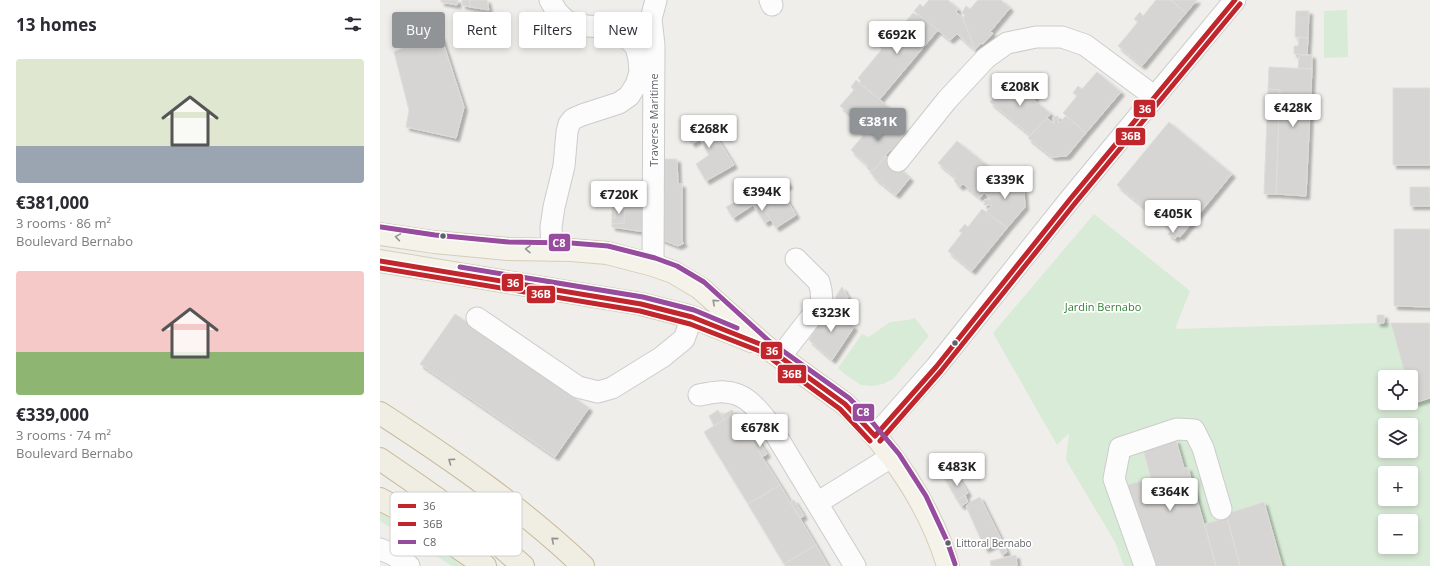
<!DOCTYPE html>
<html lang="en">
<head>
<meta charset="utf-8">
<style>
	body { margin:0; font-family:"Open Sans",sans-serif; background:#f7f7f7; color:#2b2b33; height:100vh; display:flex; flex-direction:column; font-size:15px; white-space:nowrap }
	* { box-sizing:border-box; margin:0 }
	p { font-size:13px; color:#7c7c81 }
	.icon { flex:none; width:22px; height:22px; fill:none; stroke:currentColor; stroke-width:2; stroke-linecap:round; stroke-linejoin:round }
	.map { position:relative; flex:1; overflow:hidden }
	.side { display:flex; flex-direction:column; background:#fff; width:380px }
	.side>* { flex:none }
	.top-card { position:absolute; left:12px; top:12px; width:380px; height:36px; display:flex; gap:8px }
	.buttons { position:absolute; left:998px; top:370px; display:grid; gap:8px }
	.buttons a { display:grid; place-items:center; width:40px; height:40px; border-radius:4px; background:#fff; box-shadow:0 2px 6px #0003; font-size:20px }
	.price { position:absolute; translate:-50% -34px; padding:0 9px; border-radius:4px; background:#fff; color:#222; font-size:13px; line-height:26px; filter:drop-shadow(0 1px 2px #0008) }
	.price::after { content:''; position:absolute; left:50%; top:24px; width:12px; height:9px; margin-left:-6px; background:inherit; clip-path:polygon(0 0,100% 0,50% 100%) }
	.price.active { background:#919496; color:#fff }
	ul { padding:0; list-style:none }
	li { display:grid; align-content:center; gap:8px; height:212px; padding:0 16px }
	li span { display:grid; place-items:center; height:124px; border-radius:4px; color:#555 }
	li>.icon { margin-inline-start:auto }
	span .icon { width:72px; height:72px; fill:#fffc; stroke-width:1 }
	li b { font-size:17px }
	h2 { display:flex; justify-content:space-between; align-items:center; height:48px; padding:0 16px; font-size:17px }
	.pill { padding:0 14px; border-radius:4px; background:#fff; box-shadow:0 2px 6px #0003; font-size:14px; line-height:36px }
	.pill.active { background:#919496; color:#fff }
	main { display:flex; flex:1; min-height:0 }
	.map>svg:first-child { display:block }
	.green { fill:#d8ebd6; fill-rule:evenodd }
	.building { fill:#d6d5d3; stroke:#deddd9; filter:url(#shadow) }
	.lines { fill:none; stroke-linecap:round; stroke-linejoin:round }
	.minor-casing { stroke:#cbcccc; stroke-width:23 }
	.major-casing { stroke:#d7ceb8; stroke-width:24 }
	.highway-casing { stroke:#c8b996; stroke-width:24 }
	.minor { stroke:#fdfcfc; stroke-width:21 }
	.major { stroke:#f4f2e9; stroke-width:22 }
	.highway { stroke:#f0ede3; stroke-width:22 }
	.bus-1-casing { stroke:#fff; stroke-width:8 }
	.bus-2-casing { stroke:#fff; stroke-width:8 }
	.bus-3-casing { stroke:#fff; stroke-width:8 }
	.bus-1 { stroke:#c0262c; stroke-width:5 }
	.bus-2 { stroke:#c0262c; stroke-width:5 }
	.bus-3 { stroke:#974c9d; stroke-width:5 }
	.oneway { stroke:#939595 }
	.oneway2 { stroke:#929393 }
	.bus-dot { fill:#5f6368; stroke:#fff; stroke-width:1.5 }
	.labels { text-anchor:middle; stroke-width:3.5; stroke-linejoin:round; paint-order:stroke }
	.bus-label { font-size:10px; fill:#5f6368; stroke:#fff; text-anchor:start }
	.street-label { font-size:11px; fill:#5f6368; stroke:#fff }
	.park-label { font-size:11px; fill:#348238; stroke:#fff }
	.key { fill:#fff; stroke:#cfd0d2; stroke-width:1 }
	.key-label { font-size:11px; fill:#5f6368 }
	.line-badge { stroke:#fff; stroke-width:1.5 }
	.badge-label { font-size:11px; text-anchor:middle; font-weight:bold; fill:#fff }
</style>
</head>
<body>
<main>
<section class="side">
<h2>13 homes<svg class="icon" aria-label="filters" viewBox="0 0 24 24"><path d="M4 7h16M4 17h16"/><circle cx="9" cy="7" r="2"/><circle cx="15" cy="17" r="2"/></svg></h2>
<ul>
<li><span style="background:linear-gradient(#dfe7d0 70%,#9aa5b1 0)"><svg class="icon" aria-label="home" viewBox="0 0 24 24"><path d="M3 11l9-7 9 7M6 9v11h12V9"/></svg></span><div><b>€381,000</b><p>3 rooms · 86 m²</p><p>Boulevard Bernabo</p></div></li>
<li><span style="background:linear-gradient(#f6c9c9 65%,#8fb573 0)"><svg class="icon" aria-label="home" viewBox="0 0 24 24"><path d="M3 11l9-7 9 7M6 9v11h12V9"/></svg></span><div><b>€339,000</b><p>3 rooms · 74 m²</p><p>Boulevard Bernabo</p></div></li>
</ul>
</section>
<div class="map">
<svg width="1050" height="566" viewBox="0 0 1050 566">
	<defs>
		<filter id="shadow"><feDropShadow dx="3.5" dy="3.5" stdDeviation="1" flood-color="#0004"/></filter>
	</defs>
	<rect width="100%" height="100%" fill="#efeeea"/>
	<path class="green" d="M967 10 968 57 944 58V11Z
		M714 214 810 291 795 329 997 323H1050V566H744L735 542 686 460 689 433 677 445 613 333ZM1005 377H1031V403H1005ZM1005 425H1031V451H1005ZM1005 473H1031V499H1005ZM1005 521H1031V547H1005Z
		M535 318 549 336 513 379 503 384 492 386 481 385 466 375 458 368 482 334 489 337 510 322 528 320Z
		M0 511 51 541 87 566H72L0 521Z"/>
	<path class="building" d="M61 0H78L77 5 61 2Z
		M82 0H90V7L82 5Z
		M90 0H107L109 10 90 7Z
		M549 0H568L578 9 576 12 583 18 595 50 577 34 570 40 534 11 540 4 543 7Z
		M598 0H621L630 8 610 32 613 33 603 44 601 43 595 50 583 18 585 15 582 13 586 6 590 9Z
		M776 0H791L806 13 762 66 738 46 758 22 754 19 760 12 763 16Z
		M791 0H817L806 13Z
		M916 11H929L928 38 915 37Z
		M533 13 537 15 538 14 558 30 500 99 479 83 481 81 478 78 502 49 499 46 504 39 508 42Z
		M61 36 84 107 76 138 26 127 29 110 14 52 34 43Z
		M919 37 928 38 927 55 914 54V46H918Z
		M919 55H932V69L918 68Z
		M889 67 932 69 926 196 896 194 900 90 888 89Z
		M717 72 741 92 706 133 683 113 697 96 693 93 698 86 702 89Z
		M629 79 646 93 649 90 656 96 653 99 671 114 650 135 610 102Z
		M476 80 512 110 507 116 491 127 484 121 482 124 460 106 474 90 471 87Z
		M1013 88H1050V165H1013Z
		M888 89 900 90 896 194H884Z
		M507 116 526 132 519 140 521 142 513 152 510 150 494 170 492 169 490 171 487 168 488 166 471 150 483 136 480 134 484 129 488 130Z
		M678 116 679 123 686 116 706 133 687 156 672 157 648 138 667 118 674 124 673 117Z
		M324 117 354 165 326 181 316 164 329 155 320 139 312 144 303 129Z
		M789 122 852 174 800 237 737 185Z
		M577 141 618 174 600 198 583 184 580 187 574 181 576 178 558 163Z
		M506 156 530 178 516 195 494 177 490 171 492 169 494 170Z
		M278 159H297L298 184H302V241L304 243 298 246 280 239Z
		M620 172 644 191 645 207 627 228 606 212 612 205H604V200L611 199 604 193Z
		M404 178 409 185 401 190 416 215 396 228 379 201 353 218 346 207 375 191Z
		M232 184H268L265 232 232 227V224L244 223 245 207 235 206V218H232Z
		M1030 187H1050V206H1030Z
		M379 201 391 219 385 223 373 205Z
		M235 206 245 207 244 223 232 224V218H235Z
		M602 209 627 228 592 271 568 251 582 233 579 231 585 224 588 227Z
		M1014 229H1050V307L1014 306Z
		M791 230 798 235 795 239 788 234Z
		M462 287 468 297 463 303 455 298Z
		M449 307 474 327 452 360 429 340Z
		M75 314 209 408 175 457 40 364Z
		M997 315H1004V323H997Z
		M1011 323H1050V398L1034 403 1031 393V377H1026Z
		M338 410 344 420 334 426 329 416Z
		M352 410 354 413 344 420 342 415Z
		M354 413 400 485 368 504 324 432Z
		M377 438 387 454 382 457 372 441Z
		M796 440 804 468H808L836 566H771L748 485 771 478 763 449Z
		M563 459 577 472 565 479 555 465Z
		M576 474 588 493 577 500 565 479Z
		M400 485 436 545 404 564 368 504Z
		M585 495 588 502 581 506 577 500Z
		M600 497 622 541 605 549 586 506 590 502Z
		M414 500 424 516 420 518 410 502Z
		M884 502 902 566H860L846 514Z
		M847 518 860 566H836L825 524Z
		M622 541 627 552 622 555 616 544Z
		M436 545 448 566H406L404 564Z
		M636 555 637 566H611L610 561Z"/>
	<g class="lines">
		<g class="minor-casing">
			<path id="minor" d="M170 0 177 12 187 22 207 26 226 27 243 33 256 47 259 59 260 72 256 85 249 96 239 103 202 115 193 119 189 124 187 132 184 166 174 207 171 227 172 250
				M390 0 392 5
				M518 161 567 100 606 58 627 43 656 37H682L705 45 775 97
				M273 265 274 45 271 19 276 0
				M97 318 198 387 218 392 232 388 282 357 304 339 312 317
				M400 357 442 303 441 290 439 282 416 259
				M319 395C327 394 337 391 345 392 365 393 376 407 388 422L475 566
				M495 436 556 367 691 198 855 0
				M437 503 511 457
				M0 549 14 555 29 566
				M765 566 734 479 740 448 797 429 814 430 823 448 841 509"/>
		</g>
		<g class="major-casing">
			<path id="major" d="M0 234 54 242 128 249 191 250 227 253 273 265 293 272 320 288 385 346 465 404C510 446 551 507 568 566
				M0 261 261 304 312 317 371 341"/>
		</g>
		<g class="highway-casing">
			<path id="highway" d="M0 413C71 459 142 508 203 566
				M0 459 42 488 108 535 143 566
				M0 499 32 516 105 566"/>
		</g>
		<use href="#minor" class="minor"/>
		<use href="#major" class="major"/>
		<use href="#highway" class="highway"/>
		<g class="bus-1-casing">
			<path id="bus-1" d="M0 261 261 304 312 317 385 346 465 404 495 436
				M495 436 556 367 691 198 855 0"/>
		</g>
		<g class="bus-2-casing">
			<path id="bus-2" d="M0 268 260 311 310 324 382 352 460 409 490 441
				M500 441 561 371 696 202 860 4"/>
		</g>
		<g class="bus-3-casing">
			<path id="bus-3" d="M1 227 55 235 128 242 191 243 228 246 275 258 297 266 324 282 389 341 469 398 487 416 519 454 546 496 567 541 575 564
				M80 267 263 297 314 310 357 328"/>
		</g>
		<use href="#bus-1" class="bus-1"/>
		<use href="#bus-2" class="bus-2"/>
		<use href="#bus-3" class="bus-3"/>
	</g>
	<defs><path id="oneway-chevron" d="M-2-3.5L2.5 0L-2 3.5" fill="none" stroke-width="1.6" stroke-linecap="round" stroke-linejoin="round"/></defs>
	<g class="oneway">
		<use href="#oneway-chevron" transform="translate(18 237) rotate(-171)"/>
		<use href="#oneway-chevron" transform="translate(148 249) rotate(-179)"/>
		<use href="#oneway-chevron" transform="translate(335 302) rotate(-138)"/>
	</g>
	<g class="oneway2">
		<use href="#oneway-chevron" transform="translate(71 461) rotate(-144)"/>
		<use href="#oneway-chevron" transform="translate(174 540) rotate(-140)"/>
	</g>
	<g class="bus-dot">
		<circle cx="63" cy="236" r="3.5"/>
		<circle cx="575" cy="343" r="3.5"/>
		<circle cx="568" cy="543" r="3.5"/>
	</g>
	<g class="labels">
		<g class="bus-label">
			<text x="576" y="547">Littoral Bernabo</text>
		</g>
		<g class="street-label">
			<text transform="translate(274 120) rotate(-90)" y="4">Traverse Maritime</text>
		</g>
		<g class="park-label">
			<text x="723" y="311">Jardin Bernabo</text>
		</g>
	</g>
	<rect x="10" y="492" width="132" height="64" rx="6" class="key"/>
	<rect x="18" y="504" width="18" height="4" fill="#c0262c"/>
	<rect x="18" y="522" width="18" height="4" fill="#c0262c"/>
	<rect x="18" y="540" width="18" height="4" fill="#974c9d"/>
	<g class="key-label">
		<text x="43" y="510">36</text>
		<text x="43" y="528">36B</text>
		<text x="43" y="546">C8</text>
	</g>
	<g class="line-badge">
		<rect x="753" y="99" width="23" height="19" rx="4" fill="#c0262c"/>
		<rect x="735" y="127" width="31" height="19" rx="4" fill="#c0262c"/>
		<rect x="168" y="233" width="23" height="19" rx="4" fill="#974c9d"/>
		<rect x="121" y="273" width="23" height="19" rx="4" fill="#c0262c"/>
		<rect x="146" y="285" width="30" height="19" rx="4" fill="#c0262c"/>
		<rect x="380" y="341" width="23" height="19" rx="4" fill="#c0262c"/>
		<rect x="397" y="364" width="30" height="20" rx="4" fill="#c0262c"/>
		<rect x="472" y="403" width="23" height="19" rx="4" fill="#974c9d"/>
	</g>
	<g class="badge-label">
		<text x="765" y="113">36</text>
		<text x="751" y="140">36B</text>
		<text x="179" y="247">C8</text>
		<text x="133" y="287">36</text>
		<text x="161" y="298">36B</text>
		<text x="392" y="355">36</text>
		<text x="412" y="378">36B</text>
		<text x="483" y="416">C8</text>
	</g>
</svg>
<div class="buttons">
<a><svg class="icon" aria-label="locate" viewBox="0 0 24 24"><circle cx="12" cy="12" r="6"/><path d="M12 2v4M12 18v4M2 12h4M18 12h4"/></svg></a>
<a><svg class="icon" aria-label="layers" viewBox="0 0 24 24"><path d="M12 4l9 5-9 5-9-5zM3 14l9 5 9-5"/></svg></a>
<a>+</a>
<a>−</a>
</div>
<b class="price" style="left:517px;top:55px">€692K</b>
<b class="price" style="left:640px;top:107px">€208K</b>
<b class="price" style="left:913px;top:128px">€428K</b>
<b class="price active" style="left:498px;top:142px">€381K</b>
<b class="price" style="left:329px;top:149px">€268K</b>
<b class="price" style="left:625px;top:200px">€339K</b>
<b class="price" style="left:382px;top:212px">€394K</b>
<b class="price" style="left:239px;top:215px">€720K</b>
<b class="price" style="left:793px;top:234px">€405K</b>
<b class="price" style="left:451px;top:333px">€323K</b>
<b class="price" style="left:380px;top:448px">€678K</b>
<b class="price" style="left:577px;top:487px">€483K</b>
<b class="price" style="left:790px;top:512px">€364K</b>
<div class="top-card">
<a class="pill active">Buy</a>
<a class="pill">Rent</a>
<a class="pill">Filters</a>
<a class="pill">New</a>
</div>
</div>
</main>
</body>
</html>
